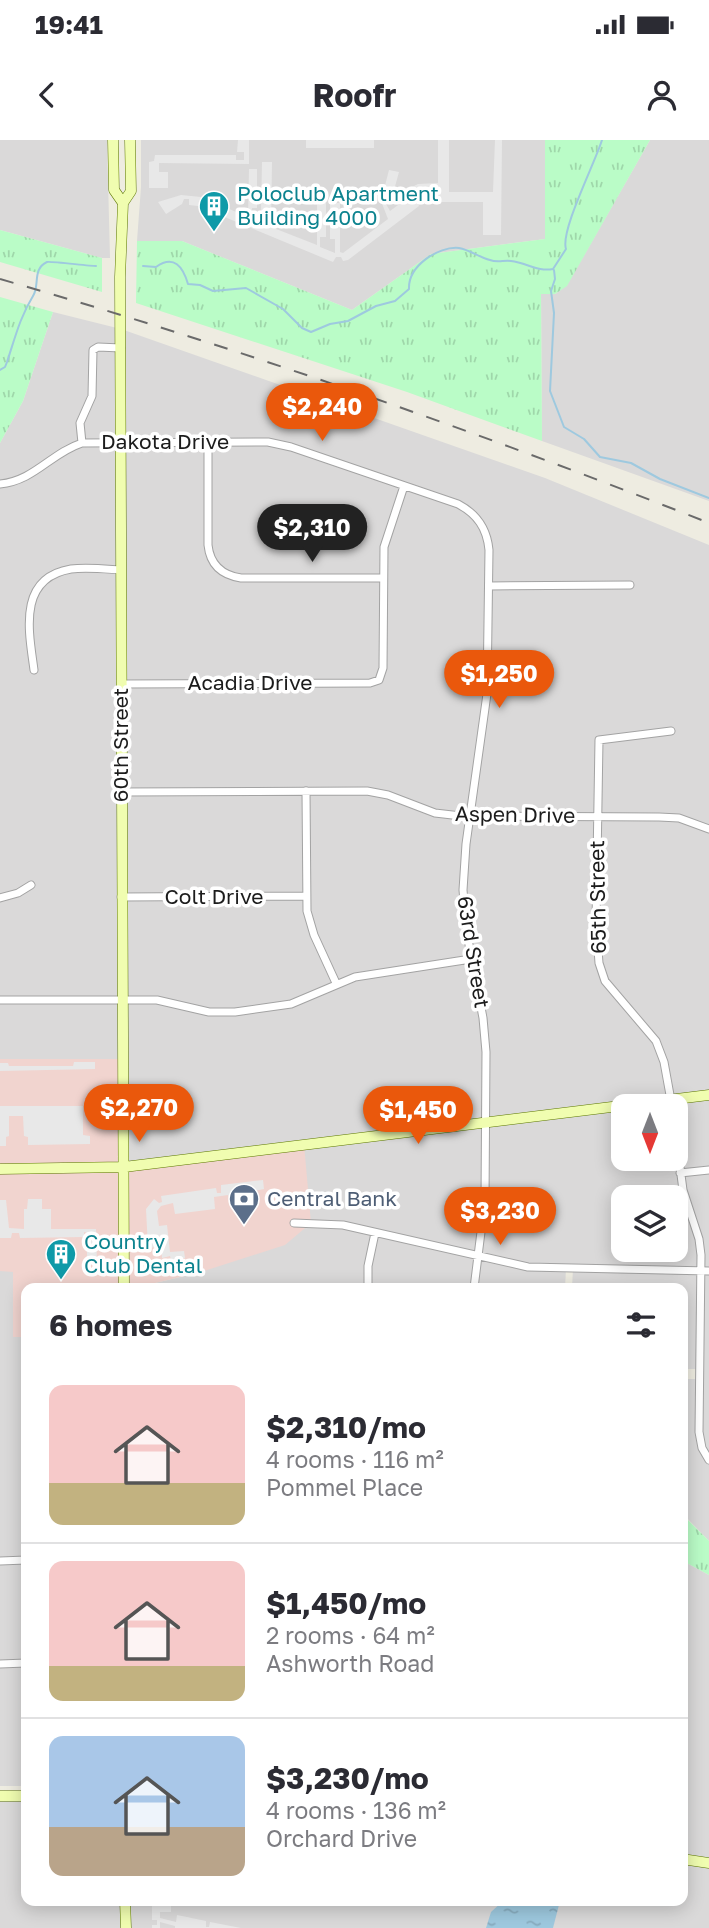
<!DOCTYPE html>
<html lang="en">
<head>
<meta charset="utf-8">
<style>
	body { margin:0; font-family:"Golos Text",sans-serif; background:#f7f7f7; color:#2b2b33; height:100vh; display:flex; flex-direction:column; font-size:26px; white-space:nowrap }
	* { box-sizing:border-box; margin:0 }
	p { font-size:23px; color:#7c7c81 }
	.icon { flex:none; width:38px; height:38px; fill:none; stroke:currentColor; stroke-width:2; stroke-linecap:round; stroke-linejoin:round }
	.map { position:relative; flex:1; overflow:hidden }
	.panel { position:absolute; left:21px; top:1143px; width:667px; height:623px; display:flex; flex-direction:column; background:#fff; border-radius:14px; box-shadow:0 4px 18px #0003 }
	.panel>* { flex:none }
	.needle { width:46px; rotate:180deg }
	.buttons { position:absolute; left:611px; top:954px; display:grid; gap:14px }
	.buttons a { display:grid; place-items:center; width:77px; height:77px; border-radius:14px; background:#fff; box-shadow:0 4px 18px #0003; font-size:35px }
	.price { position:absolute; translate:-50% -60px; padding:0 16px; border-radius:24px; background:#ea580c; color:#fff; font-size:23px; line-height:46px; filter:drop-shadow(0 2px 4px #0008) }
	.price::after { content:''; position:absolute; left:50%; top:42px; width:21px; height:16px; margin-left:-10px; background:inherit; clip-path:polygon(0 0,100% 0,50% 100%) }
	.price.on { background:#222; color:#fff }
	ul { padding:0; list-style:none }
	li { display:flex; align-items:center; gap:21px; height:175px; padding:0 28px }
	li+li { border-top:2px solid #e1e1e2 }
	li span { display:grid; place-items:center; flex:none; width:196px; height:140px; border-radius:14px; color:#555 }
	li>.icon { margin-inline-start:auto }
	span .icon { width:84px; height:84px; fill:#fffc; stroke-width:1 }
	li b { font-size:30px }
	h2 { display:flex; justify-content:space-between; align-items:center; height:84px; padding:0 28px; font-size:30px }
	.status { display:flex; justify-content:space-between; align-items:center; height:49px; padding:0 35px; background:#fff; direction:ltr }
	.status svg { height:19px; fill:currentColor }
	header { display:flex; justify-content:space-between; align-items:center; height:91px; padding:0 28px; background:#fff; font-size:32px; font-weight:700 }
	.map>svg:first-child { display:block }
	.residential { fill:#dad9d9; fill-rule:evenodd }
	.commercial { fill:#f1d4cf }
	.park { fill:url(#park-tufts) }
	.parking { fill:#e8e8e8 }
	.water { fill:url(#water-ripples) }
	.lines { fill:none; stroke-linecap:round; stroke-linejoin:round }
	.stream { stroke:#9ec9df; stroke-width:2 }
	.street-casing { stroke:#a3a3a3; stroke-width:9 }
	.secondary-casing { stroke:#5c7700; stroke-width:11 }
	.street { stroke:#fff; stroke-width:7 }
	.secondary { stroke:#f0fdb0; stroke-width:10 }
	.rail { stroke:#6a6a6a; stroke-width:2; stroke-dasharray:14 14; stroke-linecap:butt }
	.labels { text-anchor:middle; stroke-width:7; stroke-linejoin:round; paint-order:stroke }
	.culture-label { font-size:21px; fill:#0d838f; stroke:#fff; text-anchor:start }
	.street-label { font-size:21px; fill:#1c1c1c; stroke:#fff }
	.service-label { font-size:21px; fill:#4e5e75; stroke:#fff; text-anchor:start }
</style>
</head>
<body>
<div class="status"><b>19:41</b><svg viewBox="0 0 49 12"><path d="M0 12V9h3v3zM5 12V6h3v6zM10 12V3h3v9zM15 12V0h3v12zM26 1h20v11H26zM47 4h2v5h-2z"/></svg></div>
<header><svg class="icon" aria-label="back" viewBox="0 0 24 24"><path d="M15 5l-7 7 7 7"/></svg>Roofr<svg class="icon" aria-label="person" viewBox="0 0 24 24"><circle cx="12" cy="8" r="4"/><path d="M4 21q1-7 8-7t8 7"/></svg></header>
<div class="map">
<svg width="709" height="1788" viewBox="0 0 709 1788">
	<defs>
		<pattern id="park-tufts" width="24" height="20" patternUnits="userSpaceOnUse" patternTransform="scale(1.75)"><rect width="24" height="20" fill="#bafcc7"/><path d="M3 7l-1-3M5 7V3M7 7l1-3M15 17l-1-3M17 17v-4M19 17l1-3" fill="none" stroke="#9fd7aa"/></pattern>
		<pattern id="water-ripples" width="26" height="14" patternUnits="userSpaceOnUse" patternTransform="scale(1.75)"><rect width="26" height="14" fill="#9ec9df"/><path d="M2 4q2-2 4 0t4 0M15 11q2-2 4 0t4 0" fill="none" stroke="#88acbf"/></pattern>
	</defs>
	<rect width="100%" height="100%" fill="#eeece1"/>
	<path class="residential" d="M0 0H107L110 118H102L0 90Z
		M141 0H545V99L431 114 352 170 182 101H137L141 47Z
		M650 0H709V361L542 301 541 154H555L567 145Z
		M53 172 121 189 545 338 709 405V1401L683 1374V1239H700L699 1229H683L682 1148H572L573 1129H566L565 1148H134L201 1132 124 1027V919H0V303L23 261ZM623 966H676V1018H623ZM623 1057H676V1110H623Z
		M0 1131H13V1196L26 1197V1646H0Z
		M683 1421 709 1435V1788H0V1656H26V1760H682Z"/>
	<path class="commercial" d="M0 919H124V1026L304 1004 311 1083 285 1105 201 1132 134 1148H26V1197H13V1132L0 1131Z"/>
	<path class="park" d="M545 0H650L567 146 555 154H541L542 301 407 252 136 163 137 101H182L352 170 431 114 545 99Z
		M0 90 102 118V152L0 122Z
		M0 157 53 172 23 261 0 303Z
		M682 1374 709 1401V1435L683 1421Z"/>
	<path class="parking" d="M238 0H249V24L159 23V32H168V48H149V22L154 21 155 15H236V20H244V12H237Z
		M306 0H374V8H306Z
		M438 0H449V52H493L495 0H502L501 95H483V62H424L423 54 416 59 419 66 348 120 343 121 341 117H336L333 122 198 66 189 65V59H184L182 64 166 74 158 62 181 55 201 57 248 77 249 29H257V68H252L251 78 267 85V71H261L262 22H272L271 87 317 105V62L326 63V97H320V107L335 113V99H330V63H340V112L343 113 388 79 381 61 389 30 399 32 391 61 386 64 390 71 413 54 410 48 418 44 438 43Z
		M74 922H95V929L0 931V923H8L9 926H73Z
		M0 966H83V995L90 996V1004L28 1005V997L24 996 23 976H9V996L6 997V1006H0Z
		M263 1040 264 1049 249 1052 251 1062 230 1065 228 1055 214 1057 215 1069 175 1074 173 1063 161 1066 157 1071 159 1086 167 1085 170 1112 184 1111 185 1118 171 1120 170 1116 162 1118 161 1107 148 1108 146 1069 154 1059 159 1063 162 1062 161 1056 216 1048 217 1053H221V1045Z
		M28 1059H42V1069H51V1089H96L97 1125H87V1101L93 1100 87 1093 84 1092V1097L20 1098 19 1093H12L11 1098H0V1060H6L9 1088 24 1089V1069H27Z
		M152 1761H171V1772H160V1778L176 1782 177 1775 206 1781V1787H209L210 1782 241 1788H175V1786L160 1782V1788H152V1785H157V1780H152Z"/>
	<path class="water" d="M503 1761H560L553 1788H486L491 1772Z"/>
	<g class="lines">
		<path class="stream" d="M143 126 156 127C174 114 183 127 188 144L200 145 213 151 246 148 283 169 302 188 311 192 330 184 348 181 376 166 395 161 409 149C408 126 438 106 459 108 470 110 479 117 490 120 497 123 504 120 511 121 527 123 538 132 553 129L566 109C560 91 595 23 602 0
			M554 130 555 139 551 151 554 173 550 251 564 287 584 299 600 317 631 323 660 339 709 358
			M0 230 5 227 7 222C15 198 20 177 33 156 40 145 32 129 47 122 50 121 89 126 96 126"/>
		<g class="street-casing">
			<path id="street" d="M208 302V405C210 424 221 435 241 438H383
				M82 303 80 283 92 256 93 210 98 207 121 208
				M0 344C34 341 51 313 82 303L268 302 291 307 458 364C477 374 487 388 489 410L487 554 466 704 463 750 467 794 483 878 486 912 485 1060 474 1148
				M489 446 630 445
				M34 530C29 492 17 438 71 429 87 427 105 429 121 430
				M121 544 370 543 379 540 383 528 384 407 404 346
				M671 591 599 600 596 783 599 823 605 841 656 901 664 922 672 966
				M306 651 307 771 314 795 336 843
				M121 652 367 651 388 655 435 673 461 676 659 677 679 678 709 689
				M121 757 306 756
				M0 758 18 753 31 745
				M0 860H157L209 872H235L291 864 355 837 471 819
				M676 997 683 1050 699 1099 701 1115 699 1292 702 1308 709 1320
				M680 1033 709 1030
				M294 1083 343 1085 528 1127 709 1131
				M368 1148V1126L375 1093
				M0 1421 26 1420
				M0 1524 26 1523"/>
		</g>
		<g class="secondary-casing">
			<path id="secondary" d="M113 0 114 50 123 63
				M0 1029 124 1027 709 955
				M124 1148 120 137 123 63 131 51 130 0
				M0 1656H26
				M682 1719 709 1723
				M125 1760 126 1788"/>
		</g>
		<use href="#street" class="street"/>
		<use href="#secondary" class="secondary"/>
		<path class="rail" d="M0 139C240 208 476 291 709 383"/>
	</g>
	<defs>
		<g id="building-pin" transform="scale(1.575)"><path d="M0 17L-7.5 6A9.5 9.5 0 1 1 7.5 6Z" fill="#0f9aa8" stroke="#fff"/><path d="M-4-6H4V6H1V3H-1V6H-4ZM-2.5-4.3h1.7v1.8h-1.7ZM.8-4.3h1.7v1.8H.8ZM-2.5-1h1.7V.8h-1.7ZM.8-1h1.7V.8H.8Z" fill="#fff"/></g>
		<g id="bank-pin" transform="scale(1.575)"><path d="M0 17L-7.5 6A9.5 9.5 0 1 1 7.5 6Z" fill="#5c6f8a" stroke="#fff"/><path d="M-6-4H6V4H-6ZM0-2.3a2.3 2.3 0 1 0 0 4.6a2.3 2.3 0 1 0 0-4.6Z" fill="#fff"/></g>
	</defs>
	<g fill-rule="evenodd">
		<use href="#building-pin" x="214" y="66"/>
		<use href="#bank-pin" x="244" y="1059"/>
		<use href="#building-pin" x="61" y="1114"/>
	</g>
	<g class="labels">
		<g class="culture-label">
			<text x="237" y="61">Poloclub Apartment<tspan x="237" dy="24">Building 4000</tspan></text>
			<text x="84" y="1109">Country<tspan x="84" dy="24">Club Dental</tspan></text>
		</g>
		<g class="street-label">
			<text x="165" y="309">Dakota Drive</text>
			<text x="250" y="550">Acadia Drive</text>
			<text transform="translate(121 605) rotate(-90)" y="7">60th Street</text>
			<text transform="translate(515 675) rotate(1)" y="7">Aspen Drive</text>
			<text x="214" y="764">Colt Drive</text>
			<text transform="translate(598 757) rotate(-91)" y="7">65th Street</text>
			<text transform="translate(473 812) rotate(81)" y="7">63rd Street</text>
		</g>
		<g class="service-label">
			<text x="267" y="1066">Central Bank</text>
		</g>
	</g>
</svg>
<div class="buttons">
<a><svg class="needle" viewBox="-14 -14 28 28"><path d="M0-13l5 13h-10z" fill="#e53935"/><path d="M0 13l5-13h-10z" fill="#7c7c81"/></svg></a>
<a><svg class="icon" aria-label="layers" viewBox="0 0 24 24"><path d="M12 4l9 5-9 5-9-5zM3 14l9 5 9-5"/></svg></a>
</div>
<b class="price" style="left:322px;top:303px">$2,240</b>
<b class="price on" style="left:312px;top:424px">$2,310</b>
<b class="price" style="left:499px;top:570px">$1,250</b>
<b class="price" style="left:139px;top:1004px">$2,270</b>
<b class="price" style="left:418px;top:1006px">$1,450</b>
<b class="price" style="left:500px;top:1107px">$3,230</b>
<section class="panel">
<h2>6 homes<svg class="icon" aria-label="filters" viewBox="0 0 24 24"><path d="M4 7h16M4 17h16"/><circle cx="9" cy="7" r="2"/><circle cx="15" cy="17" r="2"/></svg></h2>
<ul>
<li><span style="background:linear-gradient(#f6c9c9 70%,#c2b280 0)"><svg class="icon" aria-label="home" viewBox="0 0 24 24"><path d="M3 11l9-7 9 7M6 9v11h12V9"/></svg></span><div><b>$2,310/mo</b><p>4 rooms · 116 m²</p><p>Pommel Place</p></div></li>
<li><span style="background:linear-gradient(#f6c9c9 75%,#c2b280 0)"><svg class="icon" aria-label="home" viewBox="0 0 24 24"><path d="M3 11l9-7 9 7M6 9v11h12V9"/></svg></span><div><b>$1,450/mo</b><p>2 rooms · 64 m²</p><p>Ashworth Road</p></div></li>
<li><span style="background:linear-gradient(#a9c7e8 65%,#b9a48a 0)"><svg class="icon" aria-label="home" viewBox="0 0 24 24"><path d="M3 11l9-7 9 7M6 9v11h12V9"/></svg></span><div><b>$3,230/mo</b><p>4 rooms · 136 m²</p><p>Orchard Drive</p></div></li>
</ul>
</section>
</div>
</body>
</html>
